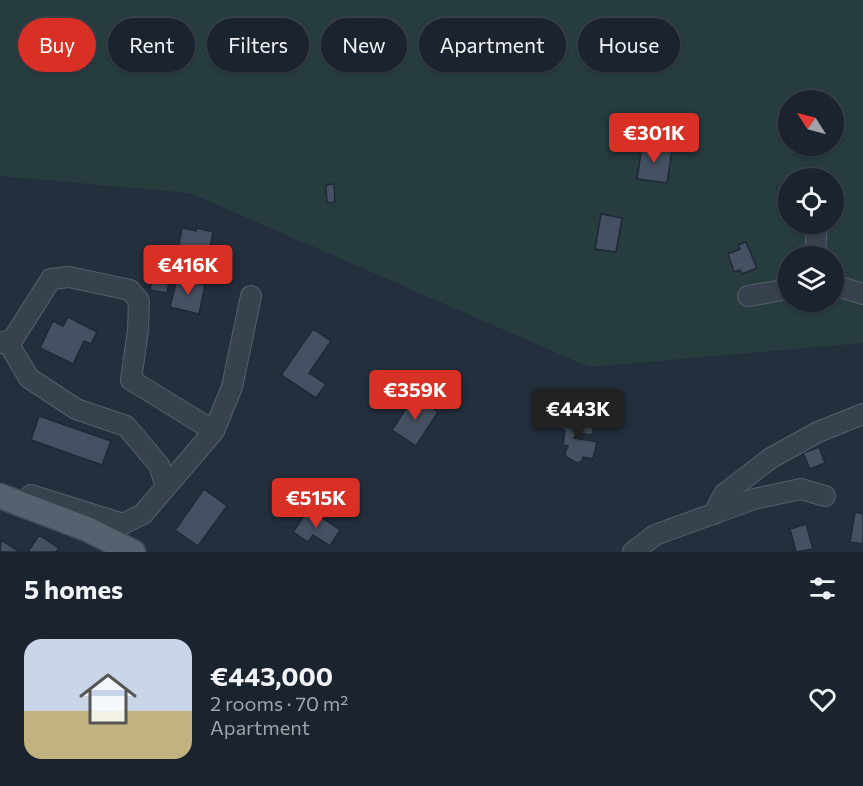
<!DOCTYPE html>
<html lang="en">
<head>
<meta charset="utf-8">
<style>
	body { margin:0; font-family:Commissioner,sans-serif; background:#242b36; color:#f1f3f6; height:100vh; display:flex; flex-direction:column; font-size:22px; white-space:nowrap }
	* { box-sizing:border-box; margin:0 }
	p { font-size:20px; color:#a0a4aa }
	.icon { flex:none; width:33px; height:33px; fill:none; stroke:currentColor; stroke-width:2; stroke-linecap:round; stroke-linejoin:round }
	.map { position:relative; height:552px; overflow:hidden }
	.details { display:flex; flex-direction:column; background:#1b232e; flex:1 }
	.details>* { flex:none }
	.top-card { position:absolute; left:18px; top:18px; width:828px; height:54px; display:flex; gap:12px }
	.needle { width:39px; rotate:306deg }
	.fabs { position:absolute; left:778px; top:90px; display:grid; gap:12px }
	.fabs a { display:grid; place-items:center; width:66px; height:66px; border-radius:50%; background:#1b232e; box-shadow:0 2px 4px #0004,0 0 0 2px #39404a; font-size:30px }
	.price { position:absolute; translate:-50% -51px; padding:0 14px; border-radius:6px; background:#d93025; color:#fff; font-size:20px; line-height:39px; filter:drop-shadow(0 2px 3px #0008) }
	.price::after { content:''; position:absolute; left:50%; top:36px; width:18px; height:14px; margin-left:-9px; background:inherit; clip-path:polygon(0 0,100% 0,50% 100%) }
	.price.on { background:#222; color:#fff }
	ul { padding:0; list-style:none }
	li { display:flex; align-items:center; gap:18px; height:150px; padding:0 24px }
	li+li { border-top:2px solid #39404a }
	li span { display:grid; place-items:center; flex:none; width:168px; height:120px; border-radius:18px; color:#555 }
	li>.icon { margin-inline-start:auto }
	span .icon { width:72px; height:72px; fill:#fffc; stroke-width:1 }
	li b { font-size:26px }
	h2 { display:flex; justify-content:space-between; align-items:center; height:72px; padding:0 24px; font-size:26px }
	.chip { padding:0 21px; border-radius:27px; background:#1b232e; box-shadow:0 2px 4px #0004,0 0 0 2px #39404a; font-size:21px; line-height:54px }
	.chip.on { background:#d93025; color:#fff }
	.map>svg:first-child { display:block }
	.green { fill:#263c3f; fill-rule:evenodd }
	.building { fill:#455162; stroke:#1f2835; stroke-width:1.5 }
	.lines { fill:none; stroke-linecap:round; stroke-linejoin:round }
	.minor-casing { stroke:#565f6c; stroke-width:22 }
	.major-casing { stroke:#414a57; stroke-width:27 }
	.minor { stroke:#38414e; stroke-width:20 }
	.major { stroke:#56606e; stroke-width:24 }
</style>
</head>
<body>
<div class="map">
<svg width="863" height="552" viewBox="0 0 863 552">
	<rect width="100%" height="100%" fill="#242f3e"/>
	<path class="green" d="M0 0H863V343L589 367 190 193 0 176ZM789 100H834V146H789ZM789 178H834V224H789ZM789 256H834V302H789Z"/>
	<path class="building" d="M661 35 664 56 651 57 648 37Z
		M642 146 672 150 667 183 637 179Z
		M334 184 335 202 327 203 326 185Z
		M789 184V200L780 201 777 186Z
		M601 214 622 218 616 252 595 249Z
		M182 228 196 231 197 228 213 232 207 264 177 255Z
		M746 242 757 268 742 274 740 270 734 272 728 254 740 249 738 245Z
		M153 275 170 279 167 293 150 290Z
		M177 279 205 285 199 314 170 307Z
		M68 317 97 332 91 344 84 341 73 364 40 348 53 321 63 326Z
		M313 329 331 341 309 373 326 384 316 398 281 375Z
		M414 396 438 412 416 446 392 430Z
		M39 416 111 441 102 465 31 440Z
		M565 417 594 422 592 435 577 433 574 438 597 442 593 459 583 457 582 461 577 463 566 457 565 453 568 446 563 445 565 431 563 430Z
		M819 447 825 463 810 469 803 453Z
		M283 476 307 493 300 504 293 499 286 509 274 500 281 490 276 487Z
		M204 489 227 506 198 546 175 530Z
		M309 509 340 530 330 546 313 535 308 542 293 532Z
		M855 512 863 514V544L850 542Z
		M806 524 813 549 796 552 790 529Z
		M39 535 59 548 56 552H28Z
		M1 540 20 552H0Z"/>
	<g class="lines">
		<g class="minor-casing">
			<path id="minor" d="M815 256 817 224
				M834 285 863 294
				M748 296 789 289
				M7 341 29 378 76 409 126 426 159 465 166 487
				M0 343 13 339 51 279 69 277 130 290 139 301 138 330 131 380 214 431
				M23 505 31 495 123 524 143 514 214 431 232 387 251 296
				M714 514 724 494 771 458 818 432 863 414
				M633 552 655 535 754 499 801 489 825 496"/>
		</g>
		<g class="major-casing">
			<path id="major" d="M0 496 87 529 133 552"/>
		</g>
		<use href="#minor" class="minor"/>
		<use href="#major" class="major"/>
	</g>
</svg>
<div class="fabs">
<a><svg class="needle" viewBox="-14 -14 28 28"><path d="M0-13l5 13h-10z" fill="#e53935"/><path d="M0 13l5-13h-10z" fill="#a0a4aa"/></svg></a>
<a><svg class="icon" aria-label="locate" viewBox="0 0 24 24"><circle cx="12" cy="12" r="6"/><path d="M12 2v4M12 18v4M2 12h4M18 12h4"/></svg></a>
<a><svg class="icon" aria-label="layers" viewBox="0 0 24 24"><path d="M12 4l9 5-9 5-9-5zM3 14l9 5 9-5"/></svg></a>
</div>
<b class="price" style="left:654px;top:164px">€301K</b>
<b class="price" style="left:188px;top:296px">€416K</b>
<b class="price" style="left:415px;top:421px">€359K</b>
<b class="price on" style="left:578px;top:440px">€443K</b>
<b class="price" style="left:316px;top:529px">€515K</b>
<div class="top-card">
<a class="chip on">Buy</a>
<a class="chip">Rent</a>
<a class="chip">Filters</a>
<a class="chip">New</a>
<a class="chip">Apartment</a>
<a class="chip">House</a>
</div>
</div>
<section class="details">
<h2>5 homes<svg class="icon" aria-label="filters" viewBox="0 0 24 24"><path d="M4 7h16M4 17h16"/><circle cx="9" cy="7" r="2"/><circle cx="15" cy="17" r="2"/></svg></h2>
<ul>
<li><span style="background:linear-gradient(#c9d6e8 60%,#c2b280 0)"><svg class="icon" aria-label="home" viewBox="0 0 24 24"><path d="M3 11l9-7 9 7M6 9v11h12V9"/></svg></span><div><b>€443,000</b><p>2 rooms · 70 m²</p><p>Apartment</p></div><svg class="icon" aria-label="heart" viewBox="0 0 24 24"><path d="M12 20l-8-8c-3-5 5-10 8-4 3-6 11-1 8 4z"/></svg></li>
</ul>
</section>
</body>
</html>
